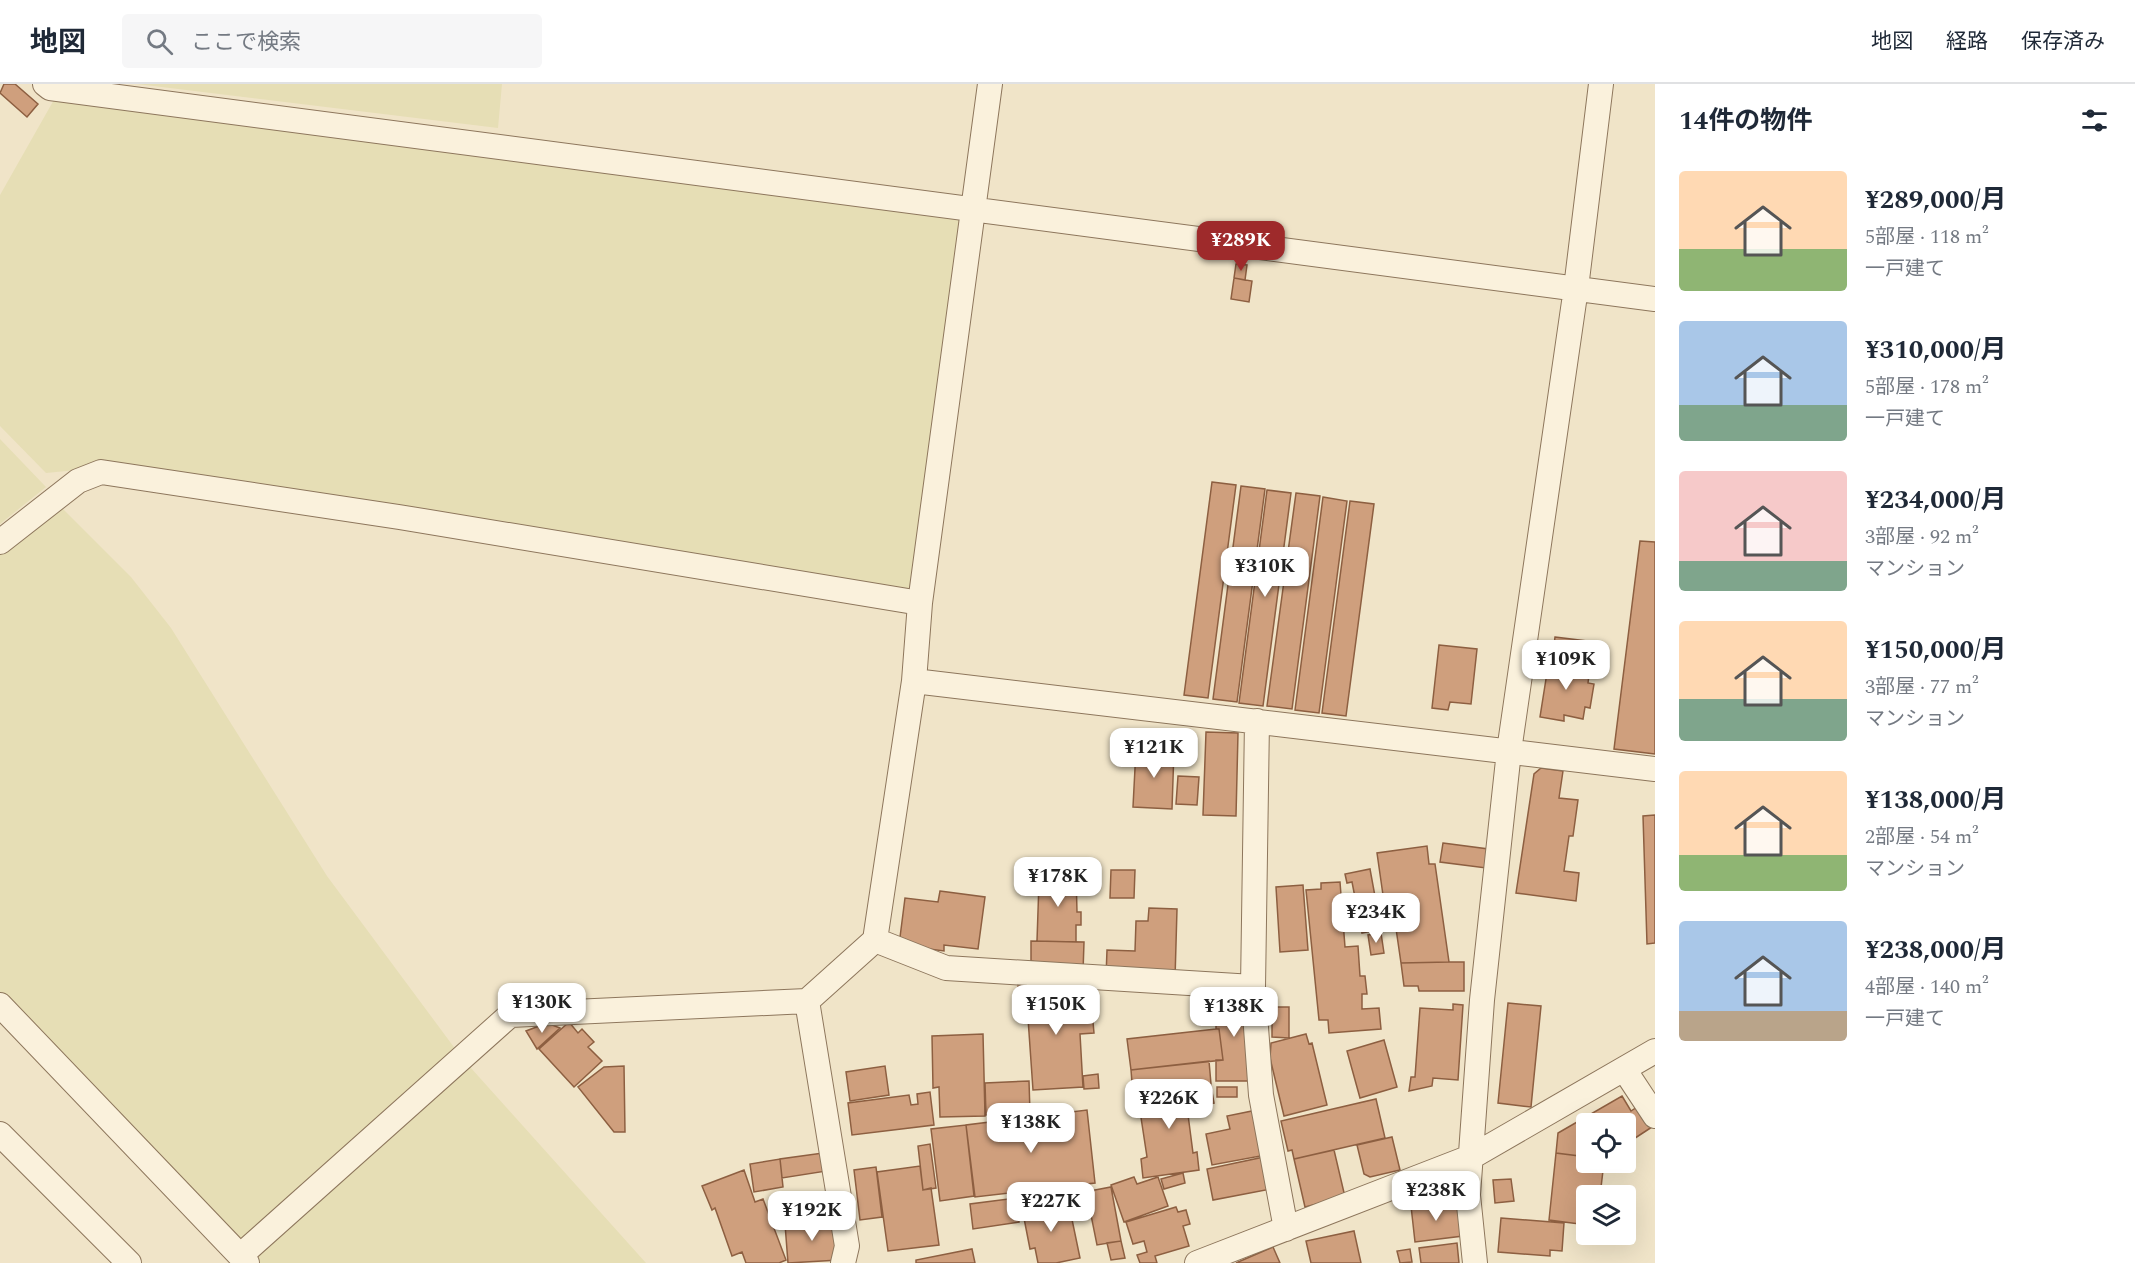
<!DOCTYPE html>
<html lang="ja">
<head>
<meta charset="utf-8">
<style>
	body { margin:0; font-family:Spectral,"Noto Sans JP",serif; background:#f6f6f7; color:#1f2937; height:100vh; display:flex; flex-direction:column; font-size:22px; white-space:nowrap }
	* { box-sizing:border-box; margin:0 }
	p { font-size:20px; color:#747a83 }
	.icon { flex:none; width:33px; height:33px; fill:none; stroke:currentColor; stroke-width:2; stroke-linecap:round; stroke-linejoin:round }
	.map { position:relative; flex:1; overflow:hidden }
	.details { display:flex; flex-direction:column; background:#fff; width:480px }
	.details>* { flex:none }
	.tools { position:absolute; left:1576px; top:1029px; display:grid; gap:12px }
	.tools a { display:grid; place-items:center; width:60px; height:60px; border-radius:6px; background:#fff; box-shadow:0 6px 24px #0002; font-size:30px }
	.price { position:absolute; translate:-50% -51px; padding:0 14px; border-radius:12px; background:#fff; color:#222; font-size:20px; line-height:39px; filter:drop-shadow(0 2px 3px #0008) }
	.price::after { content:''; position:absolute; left:50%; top:36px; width:18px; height:14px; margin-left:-9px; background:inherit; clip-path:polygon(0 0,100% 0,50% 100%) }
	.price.selected { background:#9e2a2b; color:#fff }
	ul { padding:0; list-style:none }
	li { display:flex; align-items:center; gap:18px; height:150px; padding:0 24px }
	li span { display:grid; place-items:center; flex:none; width:168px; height:120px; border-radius:6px; color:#555 }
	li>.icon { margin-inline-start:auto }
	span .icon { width:72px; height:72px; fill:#fffc; stroke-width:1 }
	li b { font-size:26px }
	h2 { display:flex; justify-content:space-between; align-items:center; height:72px; padding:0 24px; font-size:26px }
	header { display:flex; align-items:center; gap:36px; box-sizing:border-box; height:84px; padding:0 30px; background:#fff; border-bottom:2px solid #e0e1e3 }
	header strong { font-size:28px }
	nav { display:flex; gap:33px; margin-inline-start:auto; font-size:21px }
	.search { width:420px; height:54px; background:#f6f6f7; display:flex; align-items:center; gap:15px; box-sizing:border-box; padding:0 21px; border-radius:6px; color:#747a83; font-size:22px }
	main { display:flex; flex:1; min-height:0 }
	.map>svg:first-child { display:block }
	.farmland { fill:#e6deb5 }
	.building { fill:#cf9f7d; stroke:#8d5f41; stroke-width:1.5 }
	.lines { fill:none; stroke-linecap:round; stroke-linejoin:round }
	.minor-casing { stroke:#8d765c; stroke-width:26 }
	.minor { stroke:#faf1dc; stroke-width:24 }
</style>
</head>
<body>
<header>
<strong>地図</strong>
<div class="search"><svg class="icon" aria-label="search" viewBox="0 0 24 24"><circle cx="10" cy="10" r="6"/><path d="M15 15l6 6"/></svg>ここで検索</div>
<nav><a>地図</a><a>経路</a><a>保存済み</a></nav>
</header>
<main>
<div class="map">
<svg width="1655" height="1179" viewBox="0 0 1655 1179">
	<rect width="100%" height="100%" fill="#f0e4c8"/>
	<path class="farmland" d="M137 0H502L498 44Z
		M55 14 973 125 920 519 87 385 46 389 0 342V111Z
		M0 355 46 403 0 440Z
		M54 416 131 493 171 544 327 792 462 974 646 1179H247L0 921V458Z"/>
	<path class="building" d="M4 0H15L38 20 27 33 0 9Z
		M1236 180 1247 181 1245 196 1234 194Z
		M1234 194 1252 197 1249 218 1231 215Z
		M1212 398 1236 401 1208 614 1184 611Z
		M1241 402 1265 405 1237 618 1213 615Z
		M1267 406 1291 409 1263 622 1239 619Z
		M1296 409 1320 412 1292 625 1267 622Z
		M1323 413 1347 417 1319 629 1295 626Z
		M1350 417 1374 420 1346 632 1322 629Z
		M1640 457 1655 458V670L1614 665Z
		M1555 553 1603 559 1602 574 1553 569Z
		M1439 561 1477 565 1471 620 1450 618 1448 626 1432 624Z
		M1549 576 1590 583 1588 599 1594 600 1590 624 1585 623 1583 635 1564 631V637L1540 633Z
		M1206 648 1238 649 1236 732 1203 731Z
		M1136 665 1174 666 1172 725 1133 723Z
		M1541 684 1563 687 1559 714 1578 716 1573 752H1569L1564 787 1579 789 1576 817 1516 809 1534 690Z
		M1178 692 1199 693 1197 721 1176 720Z
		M1655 731V859L1647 860 1643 732Z
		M1443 759 1496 766 1494 785 1440 778Z
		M1427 762 1429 780H1435L1449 878 1401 879 1393 824 1385 825 1377 769Z
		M1370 785 1381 845 1362 849 1352 798 1347 799 1345 790Z
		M1111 786H1135L1134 814H1110Z
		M1042 788 1076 789 1077 828H1081V841H1076V858L1037 857 1039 798H1042Z
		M1340 798 1345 863 1358 862 1360 892H1365L1367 910H1362V925L1379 924 1381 945 1329 949 1328 936H1319L1306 806 1321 805V799Z
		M1303 801 1308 866 1280 868 1276 803Z
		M940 807 985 813 978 865 944 861V867L899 861 905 814 938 818Z
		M1149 824 1177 825 1175 895 1106 893 1107 866 1135 867 1136 837H1148Z
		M1381 849 1384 869 1371 871 1368 851Z
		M1031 857 1084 858 1083 888 1031 877Z
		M1449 878H1464V907H1419L1418 902H1404L1401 879Z
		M1018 902 1070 904 1071 917 1091 916 1094 949 1080 950 1083 1003 1033 1006 1027 920H1019Z
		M1216 913H1250L1249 997H1216V976H1223L1219 945H1216Z
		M1508 919 1541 922 1531 1023 1498 1019Z
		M1453 920 1463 921 1458 996 1433 994 1432 1002 1409 1007 1411 993H1415L1420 924 1453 926Z
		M1272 923H1289V954L1272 953Z
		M569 938 578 949 582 945 594 958 588 963 602 977 574 1003 539 965Z
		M547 939 560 944 537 965 526 947Z
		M1216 945H1219L1223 976 1131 986 1127 955Z
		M983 950 985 1032 940 1033 939 1003 933 1004 932 952Z
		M1306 950 1309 960 1312 959 1327 1021 1284 1032 1270 974 1271 959Z
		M1384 956 1397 1003 1360 1014 1347 967Z
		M1209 977 1211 1000 1133 1011 1131 986Z
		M624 982 625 1048H614L578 1003 604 983Z
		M885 982 889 1011 850 1017 846 988Z
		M1098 990 1099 1004 1084 1005 1083 992Z
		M1029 997 1030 1029 986 1031 985 999Z
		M1211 1002 1214 1019 1187 1023 1193 1069 1197 1068 1199 1086 1143 1094 1141 1075 1147 1073 1140 1027 1130 1028 1128 1013Z
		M1217 1003H1237V1013H1217Z
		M930 1008 934 1041 852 1051 848 1019 909 1011 911 1021 918 1020 917 1010Z
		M1622 1012 1631 1027 1643 1019 1655 1041 1626 1060V1040H1587V1073L1556 1069 1558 1049Z
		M1376 1015 1385 1054 1294 1075 1292 1066 1288 1067 1281 1037Z
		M1087 1026 1095 1099 975 1113 966 1041Z
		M1257 1026 1266 1071 1212 1081 1206 1050 1230 1045 1227 1032Z
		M966 1041 974 1112 940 1117 931 1045Z
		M1392 1053 1400 1086 1370 1093 1364 1090 1357 1061Z
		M930 1060 936 1104 923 1106 918 1062Z
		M1334 1066 1345 1113 1305 1123 1294 1075Z
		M830 1068 833 1086 782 1094 780 1075Z
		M1556 1069 1587 1073V1078H1604L1600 1112H1587V1141L1549 1136Z
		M1264 1073 1271 1105 1213 1116 1207 1085Z
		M780 1075 783 1103 754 1108 750 1080Z
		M920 1082 923 1106 931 1104 939 1161 888 1167 877 1088Z
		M876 1083 882 1133 860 1136 854 1086Z
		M744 1086 755 1118 763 1115 786 1176 779 1179H746L742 1168 732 1172 715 1124 712 1126 702 1102Z
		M1183 1089 1185 1099 1164 1105 1161 1095Z
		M1134 1093 1137 1100 1158 1093 1168 1122 1124 1138 1111 1101Z
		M1511 1095 1514 1117 1495 1119 1493 1096Z
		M1111 1103 1121 1157 1097 1161 1091 1131 1083 1132 1079 1109Z
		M1016 1114 1019 1138 973 1145 970 1120Z
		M1049 1118 1050 1125 1069 1121 1080 1174 1056 1179H1038L1035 1164 1030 1165 1022 1124Z
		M1445 1118 1446 1123 1459 1121 1463 1152 1415 1158 1411 1122Z
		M1176 1123 1178 1128 1186 1126 1190 1140 1183 1142 1189 1162 1155 1172 1157 1179H1140L1137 1171 1147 1168 1144 1157 1133 1160 1126 1138Z
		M1501 1134 1564 1139 1562 1167 1550 1166V1172L1498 1168Z
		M836 1136 839 1176 788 1179 785 1140Z
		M1354 1147 1361 1179H1311L1306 1157Z
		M1121 1157 1125 1174 1111 1176 1107 1159Z
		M1457 1159 1459 1179H1421L1419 1164Z
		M1273 1163 1280 1179H1236Z
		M972 1165 975 1179H916V1176Z
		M1410 1165 1412 1178 1400 1179 1397 1167Z"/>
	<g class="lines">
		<g class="minor-casing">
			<path id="minor" d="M45 0 50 4 1655 215
				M990 0 920 519 914 597 875 856 946 884 1253 903
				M0 458 78 397 101 388 399 433 920 519
				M914 597 1655 685
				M1257 637 1253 903 1261 1011 1286 1145
				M0 921 247 1179
				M1624 985 1655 1032
				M0 1050 129 1179
				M240 1172 510 931 807 917
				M843 1179 847 1162 807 917 875 856
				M1197 1179 1473 1072 1655 967
				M1475 1179 1468 1111 1482 916 1509 667 1576 204 1601 0"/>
		</g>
		<use href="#minor" class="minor"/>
	</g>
</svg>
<div class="tools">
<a><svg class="icon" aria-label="locate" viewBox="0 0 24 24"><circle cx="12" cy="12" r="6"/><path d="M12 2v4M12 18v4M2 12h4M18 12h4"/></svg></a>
<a><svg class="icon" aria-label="layers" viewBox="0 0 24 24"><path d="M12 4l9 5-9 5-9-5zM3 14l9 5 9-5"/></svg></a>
</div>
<b class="price selected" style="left:1241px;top:188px">¥289K</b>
<b class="price" style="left:1265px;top:514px">¥310K</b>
<b class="price" style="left:1566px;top:607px">¥109K</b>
<b class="price" style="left:1154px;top:695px">¥121K</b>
<b class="price" style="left:1058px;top:824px">¥178K</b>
<b class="price" style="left:1376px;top:860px">¥234K</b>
<b class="price" style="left:542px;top:950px">¥130K</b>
<b class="price" style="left:1056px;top:952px">¥150K</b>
<b class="price" style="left:1234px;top:954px">¥138K</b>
<b class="price" style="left:1169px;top:1046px">¥226K</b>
<b class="price" style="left:1031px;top:1070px">¥138K</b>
<b class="price" style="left:1436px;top:1138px">¥238K</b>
<b class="price" style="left:1051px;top:1149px">¥227K</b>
<b class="price" style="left:812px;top:1158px">¥192K</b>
</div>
<section class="details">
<h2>14件の物件<svg class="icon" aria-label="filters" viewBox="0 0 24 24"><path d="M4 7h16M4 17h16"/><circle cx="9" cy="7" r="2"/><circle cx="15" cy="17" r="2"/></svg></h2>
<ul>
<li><span style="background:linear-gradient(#ffd9b3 65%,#8fb573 0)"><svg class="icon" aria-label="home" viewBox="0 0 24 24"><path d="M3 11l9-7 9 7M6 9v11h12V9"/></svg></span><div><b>¥289,000/月</b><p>5部屋 · 118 m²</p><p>一戸建て</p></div></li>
<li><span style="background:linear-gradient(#a9c7e8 70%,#7fa58c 0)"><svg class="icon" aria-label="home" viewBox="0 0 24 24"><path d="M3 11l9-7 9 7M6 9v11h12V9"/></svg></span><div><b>¥310,000/月</b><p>5部屋 · 178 m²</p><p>一戸建て</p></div></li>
<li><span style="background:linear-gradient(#f6c9c9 75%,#7fa58c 0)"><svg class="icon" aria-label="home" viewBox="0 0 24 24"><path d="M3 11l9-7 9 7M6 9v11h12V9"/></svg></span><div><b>¥234,000/月</b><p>3部屋 · 92 m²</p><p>マンション</p></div></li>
<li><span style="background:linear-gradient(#ffd9b3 65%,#7fa58c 0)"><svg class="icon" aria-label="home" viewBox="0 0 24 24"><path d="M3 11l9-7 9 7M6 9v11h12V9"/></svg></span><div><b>¥150,000/月</b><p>3部屋 · 77 m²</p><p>マンション</p></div></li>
<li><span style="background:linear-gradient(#ffd9b3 70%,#8fb573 0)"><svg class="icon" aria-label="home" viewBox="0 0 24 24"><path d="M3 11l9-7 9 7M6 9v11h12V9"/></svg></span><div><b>¥138,000/月</b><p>2部屋 · 54 m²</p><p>マンション</p></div></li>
<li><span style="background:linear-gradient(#a9c7e8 75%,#b9a48a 0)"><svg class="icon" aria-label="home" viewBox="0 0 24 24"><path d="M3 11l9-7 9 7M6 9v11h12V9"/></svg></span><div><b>¥238,000/月</b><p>4部屋 · 140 m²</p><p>一戸建て</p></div></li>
</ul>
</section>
</main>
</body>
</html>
